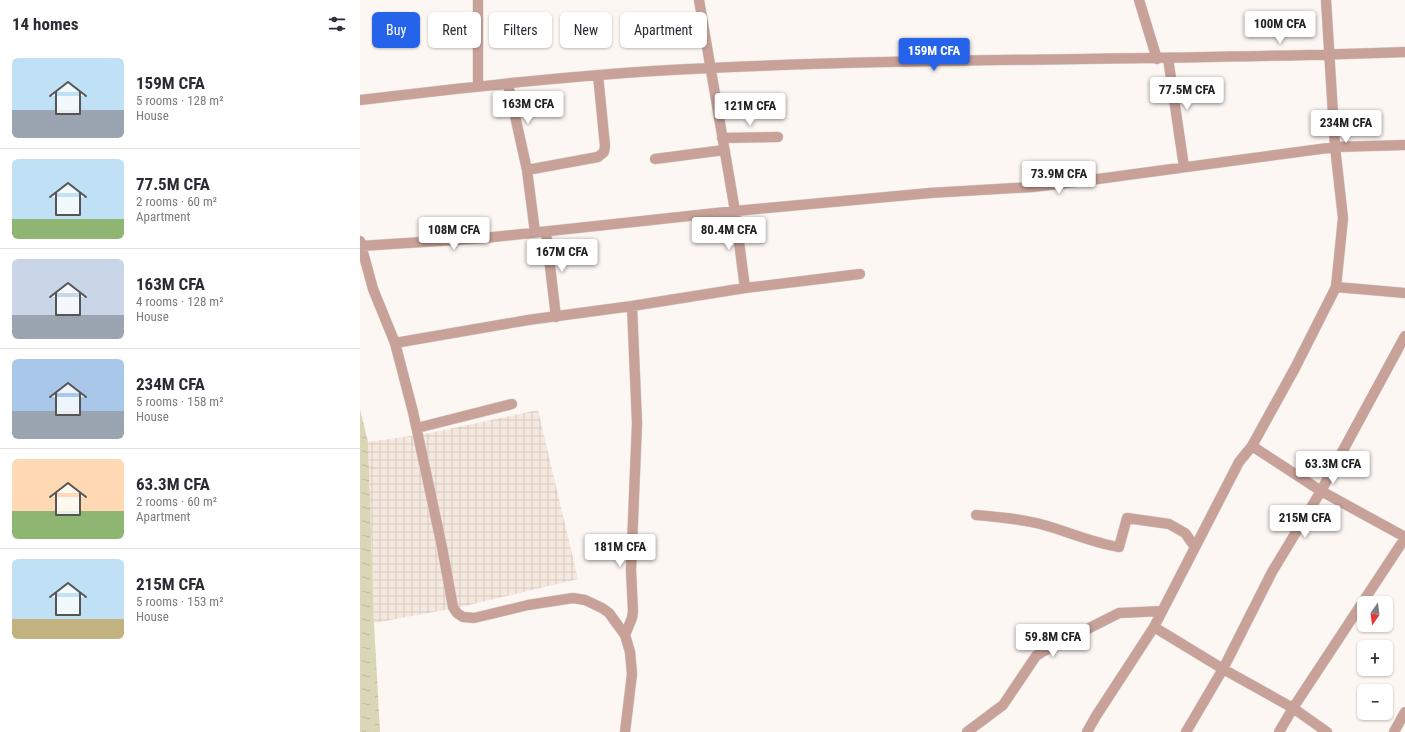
<!DOCTYPE html>
<html lang="en">
<head>
<meta charset="utf-8">
<style>
	body { margin:0; font-family:"Roboto Condensed",sans-serif; background:#f7f7f7; color:#2b2b33; height:100vh; display:flex; flex-direction:column; font-size:15px; white-space:nowrap }
	* { box-sizing:border-box; margin:0 }
	p { font-size:13px; color:#7c7c81 }
	.icon { flex:none; width:22px; height:22px; fill:none; stroke:currentColor; stroke-width:2; stroke-linecap:round; stroke-linejoin:round }
	.map { position:relative; flex:1; overflow:hidden }
	.panel { display:flex; flex-direction:column; background:#fff; width:360px }
	.panel>* { flex:none }
	.banner { position:absolute; left:12px; top:12px; width:380px; height:36px; display:flex; gap:8px }
	.needle { width:26px; rotate:194deg }
	.fabs { position:absolute; left:997px; top:596px; display:grid; gap:8px }
	.fabs a { display:grid; place-items:center; width:36px; height:36px; border-radius:6px; background:#fff; box-shadow:0 1px 3px #0004; font-size:20px }
	.price { position:absolute; translate:-50% -34px; padding:0 9px; border-radius:4px; background:#fff; color:#222; font-size:13px; line-height:26px; filter:drop-shadow(0 1px 2px #0008) }
	.price::after { content:''; position:absolute; left:50%; top:24px; width:12px; height:9px; margin-left:-6px; background:inherit; clip-path:polygon(0 0,100% 0,50% 100%) }
	.price.current { background:#2563eb; color:#fff }
	ul { padding:0; list-style:none }
	li { display:flex; align-items:center; gap:12px; height:100px; padding:0 12px }
	li+li { border-top:1px solid #e1e1e2 }
	li span { display:grid; place-items:center; flex:none; width:112px; height:80px; border-radius:6px; color:#555 }
	li>.icon { margin-inline-start:auto }
	span .icon { width:48px; height:48px; fill:#fffc; stroke-width:1 }
	li b { font-size:17px }
	h2 { display:flex; justify-content:space-between; align-items:center; height:48px; padding:0 12px; font-size:17px }
	.pill { padding:0 14px; border-radius:6px; background:#fff; box-shadow:0 1px 3px #0004; font-size:14px; line-height:36px }
	.pill.current { background:#2563eb; color:#fff }
	main { display:flex; flex:1; min-height:0 }
	.map>svg:first-child { display:block }
	.industrial { fill:url(#industrial-grid) }
	.water { fill:url(#water-ripples) }
	.lines { fill:none; stroke-linecap:round; stroke-linejoin:round }
	.minor-casing { stroke:#d9d4d0; stroke-width:11 }
	.minor { stroke:#c8a198; stroke-width:10 }
</style>
</head>
<body>
<main>
<section class="panel">
<h2>14 homes<svg class="icon" aria-label="filters" viewBox="0 0 24 24"><path d="M4 7h16M4 17h16"/><circle cx="9" cy="7" r="2"/><circle cx="15" cy="17" r="2"/></svg></h2>
<ul>
<li><span style="background:linear-gradient(#bfe0f5 65%,#9aa5b1 0)"><svg class="icon" aria-label="home" viewBox="0 0 24 24"><path d="M3 11l9-7 9 7M6 9v11h12V9"/></svg></span><div><b>159M CFA</b><p>5 rooms · 128 m²</p><p>House</p></div></li>
<li><span style="background:linear-gradient(#bfe0f5 75%,#8fb573 0)"><svg class="icon" aria-label="home" viewBox="0 0 24 24"><path d="M3 11l9-7 9 7M6 9v11h12V9"/></svg></span><div><b>77.5M CFA</b><p>2 rooms · 60 m²</p><p>Apartment</p></div></li>
<li><span style="background:linear-gradient(#c9d6e8 70%,#9aa5b1 0)"><svg class="icon" aria-label="home" viewBox="0 0 24 24"><path d="M3 11l9-7 9 7M6 9v11h12V9"/></svg></span><div><b>163M CFA</b><p>4 rooms · 128 m²</p><p>House</p></div></li>
<li><span style="background:linear-gradient(#a9c7e8 65%,#9aa5b1 0)"><svg class="icon" aria-label="home" viewBox="0 0 24 24"><path d="M3 11l9-7 9 7M6 9v11h12V9"/></svg></span><div><b>234M CFA</b><p>5 rooms · 158 m²</p><p>House</p></div></li>
<li><span style="background:linear-gradient(#ffd9b3 65%,#8fb573 0)"><svg class="icon" aria-label="home" viewBox="0 0 24 24"><path d="M3 11l9-7 9 7M6 9v11h12V9"/></svg></span><div><b>63.3M CFA</b><p>2 rooms · 60 m²</p><p>Apartment</p></div></li>
<li><span style="background:linear-gradient(#bfe0f5 75%,#c2b280 0)"><svg class="icon" aria-label="home" viewBox="0 0 24 24"><path d="M3 11l9-7 9 7M6 9v11h12V9"/></svg></span><div><b>215M CFA</b><p>5 rooms · 153 m²</p><p>House</p></div></li>
</ul>
</section>
<div class="map">
<svg width="1045" height="732" viewBox="0 0 1045 732">
	<defs>
		<pattern id="industrial-grid" width="8" height="8" patternUnits="userSpaceOnUse"><rect width="8" height="8" fill="#f5e8df"/><path d="M0 4h8M4 0v8" fill="none" stroke="#d3c8c0"/></pattern>
		<pattern id="water-ripples" width="26" height="14" patternUnits="userSpaceOnUse"><rect width="26" height="14" fill="#d9d7b5"/><path d="M2 4q2-2 4 0t4 0M15 11q2-2 4 0t4 0" fill="none" stroke="#bbb99c"/></pattern>
	</defs>
	<rect width="100%" height="100%" fill="#fdf7f3"/>
	<path class="industrial" d="M178 410 218 579 101 607 14 623 8 442 65 434Z"/>
	<path class="water" d="M0 409 8 442 14 623 20 732H0Z"/>
	<g class="lines">
		<g class="minor-casing">
			<path id="minor" d="M118 0V86
				M339 0 375 211 385 288
				M779 0 797 59
				M808 58 824 167
				M148 84 167 170 175 232
				M0 100C117 86 234 73 351 68 582 57 814 61 1045 52
				M362 138 418 137
				M295 159 364 150
				M167 170 238 157 244 152 245 146 238 75
				M186 232 196 317
				M0 241 13 289 35 343 53 412 82 547 93 607 97 613 103 617 114 618 168 605 213 598 225 600 242 608 249 613 265 635 270 652 272 674 265 732
				M1 246 124 238 375 211 570 193 672 187 723 181 975 147 1045 145
				M976 287 1045 293
				M35 343 168 320 272 306 385 288 500 274
				M57 428 152 404
				M892 446 961 491 1045 537
				M616 515C639 517 662 519 684 525 709 532 733 543 759 547L767 518 809 524 825 533 835 547
				M794 627 863 669 933 708 967 732
				M265 635 272 618 273 611 271 570 277 423 272 306
				M607 732 643 705 676 656 682 652 759 613 802 611
				M727 732 736 716 794 627 879 462 892 446 935 368 976 287 983 218 975 147 966 0
				M826 732 863 669 912 572 961 491 1045 336
				M919 732 933 708 1045 538
				M1034 732 1045 712"/>
		</g>
		<use href="#minor" class="minor"/>
	</g>
</svg>
<div class="fabs">
<a><svg class="needle" viewBox="-14 -14 28 28"><path d="M0-13l5 13h-10z" fill="#e53935"/><path d="M0 13l5-13h-10z" fill="#7c7c81"/></svg></a>
<a>+</a>
<a>−</a>
</div>
<b class="price" style="left:920px;top:45px">100M CFA</b>
<b class="price current" style="left:574px;top:72px">159M CFA</b>
<b class="price" style="left:827px;top:111px">77.5M CFA</b>
<b class="price" style="left:168px;top:125px">163M CFA</b>
<b class="price" style="left:390px;top:127px">121M CFA</b>
<b class="price" style="left:986px;top:144px">234M CFA</b>
<b class="price" style="left:699px;top:195px">73.9M CFA</b>
<b class="price" style="left:94px;top:251px">108M CFA</b>
<b class="price" style="left:369px;top:251px">80.4M CFA</b>
<b class="price" style="left:202px;top:273px">167M CFA</b>
<b class="price" style="left:973px;top:485px">63.3M CFA</b>
<b class="price" style="left:945px;top:539px">215M CFA</b>
<b class="price" style="left:260px;top:568px">181M CFA</b>
<b class="price" style="left:693px;top:658px">59.8M CFA</b>
<div class="banner">
<a class="pill current">Buy</a>
<a class="pill">Rent</a>
<a class="pill">Filters</a>
<a class="pill">New</a>
<a class="pill">Apartment</a>
</div>
</div>
</main>
</body>
</html>
